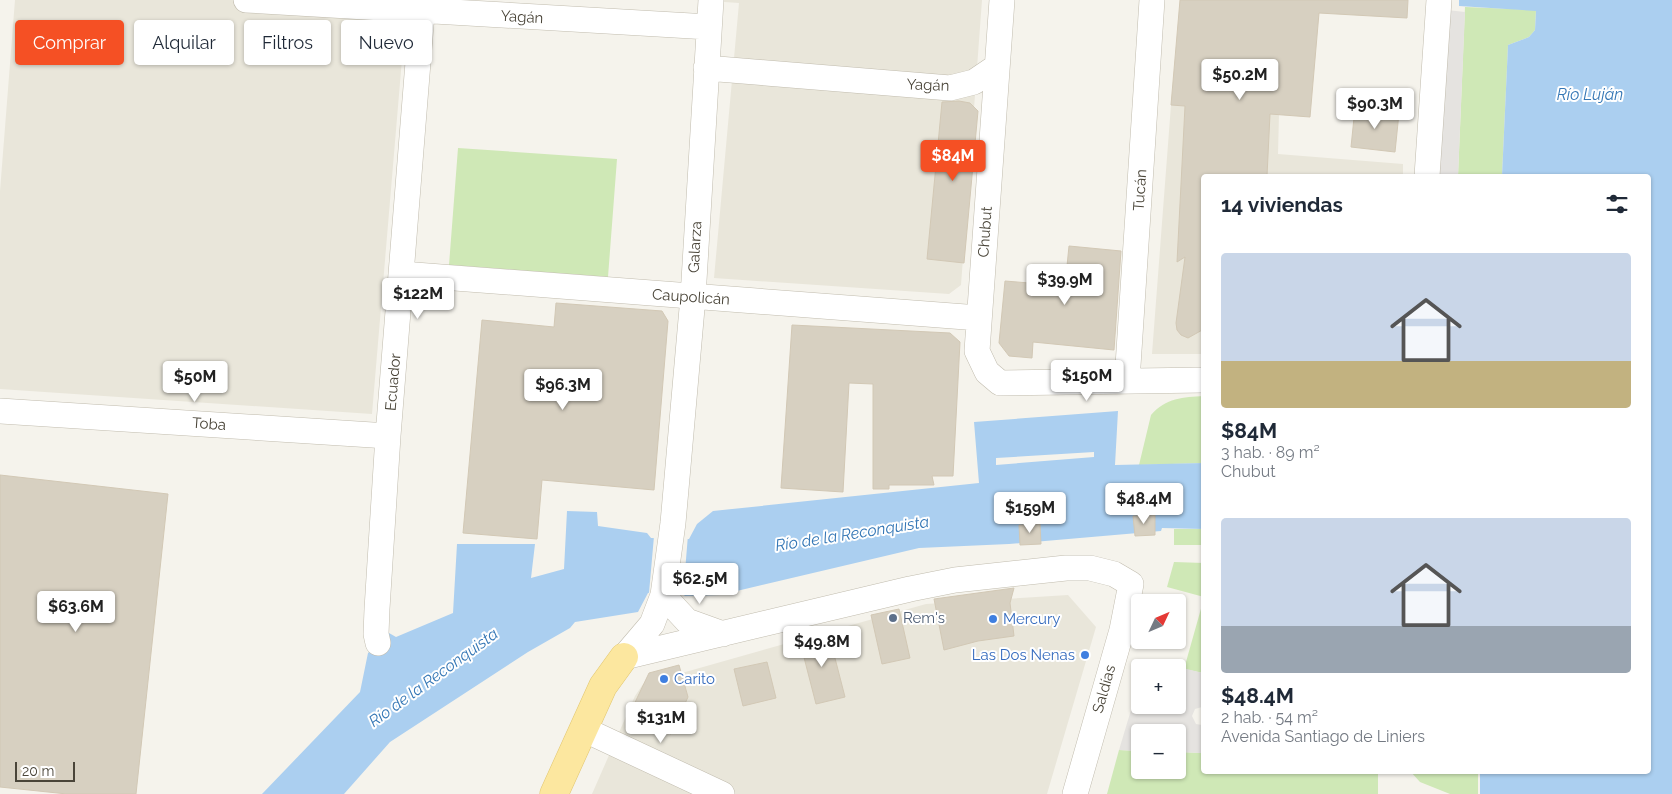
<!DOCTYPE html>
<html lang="es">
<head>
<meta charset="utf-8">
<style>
	body { margin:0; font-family:Raleway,sans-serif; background:#f2f2f3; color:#1f2937; height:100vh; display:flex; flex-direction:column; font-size:19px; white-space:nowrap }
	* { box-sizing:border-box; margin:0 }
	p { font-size:16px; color:#747a83 }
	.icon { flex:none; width:28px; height:28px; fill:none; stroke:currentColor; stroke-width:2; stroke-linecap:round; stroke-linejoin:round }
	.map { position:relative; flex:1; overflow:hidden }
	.sheet { position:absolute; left:1201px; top:174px; width:450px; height:600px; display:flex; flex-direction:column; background:#fff; border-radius:5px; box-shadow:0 1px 4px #0004 }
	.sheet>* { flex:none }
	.banner { position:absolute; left:15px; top:20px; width:475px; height:45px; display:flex; gap:10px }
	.needle { width:32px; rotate:46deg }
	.controls { position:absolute; left:1131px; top:594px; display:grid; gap:10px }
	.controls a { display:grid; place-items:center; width:55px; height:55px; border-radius:5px; background:#fff; box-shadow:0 1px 4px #0004; font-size:25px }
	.scale { position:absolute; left:15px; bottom:12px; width:60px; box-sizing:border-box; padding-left:5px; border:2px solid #4a4539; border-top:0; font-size:14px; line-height:18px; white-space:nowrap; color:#4a4539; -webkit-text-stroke:4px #fff; paint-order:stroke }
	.price { position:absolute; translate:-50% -42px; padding:0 11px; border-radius:5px; background:#fff; color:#222; font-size:16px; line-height:32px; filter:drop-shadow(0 1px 2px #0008) }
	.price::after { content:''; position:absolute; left:50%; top:30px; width:15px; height:11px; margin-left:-8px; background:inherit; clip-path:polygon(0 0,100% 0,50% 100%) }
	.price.active { background:#f55024; color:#fff }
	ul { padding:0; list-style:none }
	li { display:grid; align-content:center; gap:10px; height:265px; padding:0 20px }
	li span { display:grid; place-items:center; height:155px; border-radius:5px; color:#555 }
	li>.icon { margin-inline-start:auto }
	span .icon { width:90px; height:90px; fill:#fffc; stroke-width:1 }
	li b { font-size:21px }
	h2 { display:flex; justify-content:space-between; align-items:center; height:60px; padding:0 20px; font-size:21px }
	.pill { padding:0 18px; border-radius:5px; background:#fff; box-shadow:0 1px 4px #0004; font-size:18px; line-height:45px }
	.pill.active { background:#f55024; color:#fff }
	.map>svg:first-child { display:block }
	.residential { fill:#e9e6da }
	.green { fill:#cfe8b6 }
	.parking { fill:#e5e3e0 }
	.water { fill:#abcff0 }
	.pier { fill:#f5f3ec }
	.building { fill:#d7d0c1; stroke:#d2c8b5 }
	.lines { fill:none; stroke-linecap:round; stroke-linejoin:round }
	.minor-casing { stroke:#c1bcae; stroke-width:26 }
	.major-casing { stroke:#e2c66e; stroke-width:29 }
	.minor { stroke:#fff; stroke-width:25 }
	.major { stroke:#fce79f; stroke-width:28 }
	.service-dot { fill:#5c6f8a; stroke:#fff; stroke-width:2 }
	.shop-dot { fill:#3f7fe0; stroke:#fff; stroke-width:2 }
	.labels { text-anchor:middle; stroke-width:4; stroke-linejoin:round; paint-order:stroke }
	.street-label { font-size:15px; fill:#4a4539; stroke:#fff }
	.service-label { font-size:15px; fill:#4e5e75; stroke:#fff; text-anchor:start }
	.shop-label { font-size:15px; fill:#366cbe; stroke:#fff; text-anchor:start }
	.water-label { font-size:16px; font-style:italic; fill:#3376b5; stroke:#fff }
</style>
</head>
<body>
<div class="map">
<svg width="1672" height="794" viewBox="0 0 1672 794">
	<rect width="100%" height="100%" fill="#f5f3ec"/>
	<path class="residential" d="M15 0H407L372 414 0 389V191Z
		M695 0H982L961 285 949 294 714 278 739 3Z
		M1171 105 1279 114 1278 154 1403 164V176H1204V354H1152Z
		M1068 595 1096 627 1047 794H592L635 696 643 684 926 604Z"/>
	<path class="green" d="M1465 7 1536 10 1535 30 1529 37 1508 45 1502 176H1458Z
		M458 148 617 159 608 277 449 265Z
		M1204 396V463L1139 465 1151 415C1166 398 1183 397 1204 396Z
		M1174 529H1204V545H1174Z
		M1174 562 1204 563V597L1167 587Z
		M1204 598V665L1203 673 1184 669Z
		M1119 750 1140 751V770H1178V752L1204 753V771H1378V794H1107Z
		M1410 771H1478V794H1450L1420 782Z"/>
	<path class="parking" d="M1438 9 1465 12 1458 176H1427Z
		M1146 659 1203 673 1202 707 1195 709 1192 716 1196 724 1202 725 1201 753 1178 752V732H1140V751L1119 750 1140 680V705H1178V668L1144 667Z"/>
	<path class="water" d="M1459 0H1672V794H1480V771H1649V176H1502L1508 45 1529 37 1535 30 1536 11 1459 6Z
		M1118 411 1115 465 1204 463V529L1162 528 1161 531 1009 544 919 548 720 595 685 596 678 589 648 593 638 612 575 622 570 628 528 652 390 742 344 794H262L360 692 368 653 389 633 396 637 453 613 457 544H535L531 578 564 569 567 511 597 512 598 526 647 533 651 538 689 539 697 524 713 511 979 483 974 422Z"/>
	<path class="pier" d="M1094 452V457L996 465V458Z
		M688 535 683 596 677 592 649 593 654 536Z"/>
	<path class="building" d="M1180 0H1408L1407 18 1319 13 1310 117 1270 114 1267 176H1204V329L1188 338 1181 335 1177 330 1176 323 1185 257 1177 262 1185 106 1171 105Z
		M959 101 970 103 978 111 964 263 927 259 942 102Z
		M1355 108 1399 113 1395 152 1351 147Z
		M1069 246 1121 251 1114 350 1033 342 1032 358 1009 356 999 343 1005 281 1065 286Z
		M556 303 662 311 668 321 654 490 542 480 537 539 463 533 482 320 554 327Z
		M792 325 950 333 960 342 953 476H932L934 485H889V489H873V384L849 383 843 492 781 488Z
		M0 475 168 494 136 794H67L0 787Z
		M1155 515V535L1135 536 1133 516Z
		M1040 524 1041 544 1020 545 1019 525Z
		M1014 588 1010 603 1014 636 978 641 944 650 934 599Z
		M899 609 910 658 882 664 871 615Z
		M828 631 845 697 816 704 799 638Z
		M767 662 776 698 743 706 734 669Z
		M679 665 688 697 671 734 629 715 649 673Z"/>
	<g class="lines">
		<g class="minor-casing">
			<path id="minor" d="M246 0 709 27
				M1002 0 977 351 987 372 1000 383 1204 380
				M706 68 950 88 974 82 996 67
				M1427 176 1439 0
				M402 274 979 318
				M1127 381 1152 0
				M0 411 388 436
				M663 595 687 621 723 634
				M378 643 376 634 377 609 388 436 423 0
				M624 657 910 589 955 580 1066 568H1090L1114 574 1131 584 1122 630 1075 794
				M624 657 652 624 663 595 673 523 693 297 711 0
				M583 729 722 794"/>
		</g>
		<g class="major-casing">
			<path id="major" d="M554 794 603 686 624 657"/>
		</g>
		<use href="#minor" class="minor"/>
		<use href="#major" class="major"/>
	</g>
	<circle class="service-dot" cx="893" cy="618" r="5"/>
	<g class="shop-dot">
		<circle cx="993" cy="619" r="5"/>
		<circle cx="1085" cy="655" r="5"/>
		<circle cx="664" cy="679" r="5"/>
	</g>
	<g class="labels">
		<g class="street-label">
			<text transform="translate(522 17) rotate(3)" y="5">Yagán</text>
			<text transform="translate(928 85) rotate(2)" y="5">Yagán</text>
			<text transform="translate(1140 190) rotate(-86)" y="5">Tucán</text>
			<text transform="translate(985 232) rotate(-86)" y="5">Chubut</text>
			<text transform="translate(695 247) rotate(-87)" y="5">Galarza</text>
			<text transform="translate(691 297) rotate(4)" y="5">Caupolicán</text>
			<text transform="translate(393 382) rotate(-85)" y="5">Ecuador</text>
			<text transform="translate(209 424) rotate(4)" y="5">Toba</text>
			<text transform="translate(1104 689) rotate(-74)" y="5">Saldías</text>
		</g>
		<g class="service-label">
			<text x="903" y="623">Rem's</text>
		</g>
		<g class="shop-label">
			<text x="1003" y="624">Mercury</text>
			<text x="1075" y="660" text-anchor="end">Las Dos Nenas</text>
			<text x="674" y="684">Carito</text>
		</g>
		<g class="water-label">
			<text x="1590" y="100">Río Luján</text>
			<text transform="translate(852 533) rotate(-9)" y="6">Río de la Reconquista</text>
			<text transform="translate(433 677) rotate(-36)" y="6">Río de la Reconquista</text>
		</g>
	</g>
</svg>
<div class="controls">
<a><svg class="needle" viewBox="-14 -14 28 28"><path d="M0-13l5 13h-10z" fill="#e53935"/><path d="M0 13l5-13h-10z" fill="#747a83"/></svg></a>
<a>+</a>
<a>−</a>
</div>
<div class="scale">20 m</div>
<b class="price" style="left:1240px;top:101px">$50.2M</b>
<b class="price" style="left:1375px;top:130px">$90.3M</b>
<b class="price active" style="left:953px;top:182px">$84M</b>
<b class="price" style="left:1065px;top:306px">$39.9M</b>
<b class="price" style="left:418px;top:320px">$122M</b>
<b class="price" style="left:1087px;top:402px">$150M</b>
<b class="price" style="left:195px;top:403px">$50M</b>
<b class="price" style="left:563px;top:411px">$96.3M</b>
<b class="price" style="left:1144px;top:525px">$48.4M</b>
<b class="price" style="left:1030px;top:534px">$159M</b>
<b class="price" style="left:700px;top:605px">$62.5M</b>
<b class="price" style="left:76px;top:633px">$63.6M</b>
<b class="price" style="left:822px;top:668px">$49.8M</b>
<b class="price" style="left:661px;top:744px">$131M</b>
<div class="banner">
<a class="pill active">Comprar</a>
<a class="pill">Alquilar</a>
<a class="pill">Filtros</a>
<a class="pill">Nuevo</a>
</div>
<section class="sheet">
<h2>14 viviendas<svg class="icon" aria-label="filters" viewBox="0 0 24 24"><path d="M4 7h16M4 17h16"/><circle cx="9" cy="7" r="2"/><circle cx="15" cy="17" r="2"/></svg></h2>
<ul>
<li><span style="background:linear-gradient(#c9d6e8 70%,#c2b280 0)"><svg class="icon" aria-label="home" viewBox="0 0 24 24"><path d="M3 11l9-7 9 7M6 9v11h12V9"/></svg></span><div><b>$84M</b><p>3 hab. · 89 m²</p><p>Chubut</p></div></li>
<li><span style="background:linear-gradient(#c9d6e8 70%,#9aa5b1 0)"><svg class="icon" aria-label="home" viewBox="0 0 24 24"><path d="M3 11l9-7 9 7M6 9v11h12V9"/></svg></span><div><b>$48.4M</b><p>2 hab. · 54 m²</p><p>Avenida Santiago de Liniers</p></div></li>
</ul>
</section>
</div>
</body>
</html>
